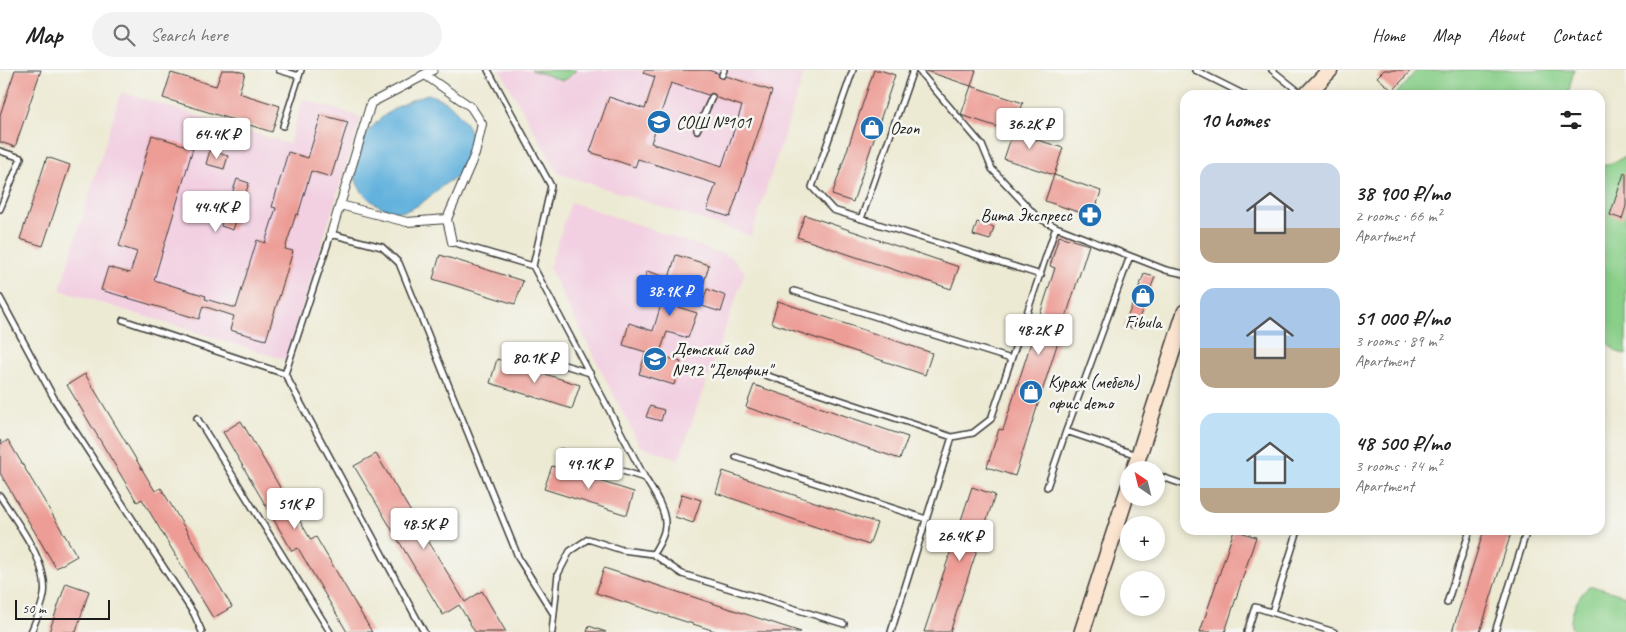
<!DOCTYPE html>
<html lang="en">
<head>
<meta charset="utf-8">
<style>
	body { margin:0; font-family:Caveat,sans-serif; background:#f2f2f2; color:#222; height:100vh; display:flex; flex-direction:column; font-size:19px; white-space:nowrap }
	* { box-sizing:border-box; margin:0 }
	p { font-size:16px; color:#767676 }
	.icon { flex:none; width:28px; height:28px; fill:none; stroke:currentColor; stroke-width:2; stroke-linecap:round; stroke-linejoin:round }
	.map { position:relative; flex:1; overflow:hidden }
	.drawer { position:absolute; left:1180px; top:20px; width:425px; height:445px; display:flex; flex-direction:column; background:#fff; border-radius:15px; box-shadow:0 2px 8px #0003 }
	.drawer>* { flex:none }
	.needle { width:32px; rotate:325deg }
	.controls { position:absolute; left:1120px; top:391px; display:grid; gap:10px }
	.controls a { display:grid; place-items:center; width:45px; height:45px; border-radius:50%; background:#fff; box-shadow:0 2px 8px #0003; font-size:25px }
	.scale { position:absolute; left:15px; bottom:12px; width:95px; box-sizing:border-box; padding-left:5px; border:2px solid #1c1c1c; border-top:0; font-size:14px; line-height:18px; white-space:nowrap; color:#1c1c1c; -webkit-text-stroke:4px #f6f6f2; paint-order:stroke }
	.price { position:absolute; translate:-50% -42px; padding:0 11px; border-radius:5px; background:#fff; color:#222; font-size:16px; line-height:32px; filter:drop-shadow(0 1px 2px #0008) }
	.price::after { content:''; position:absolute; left:50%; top:30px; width:15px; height:11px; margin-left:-8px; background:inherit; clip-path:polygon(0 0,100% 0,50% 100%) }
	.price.selected { background:#2563eb; color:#fff }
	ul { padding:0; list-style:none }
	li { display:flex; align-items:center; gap:15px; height:125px; padding:0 20px }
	li span { display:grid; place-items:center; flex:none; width:140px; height:100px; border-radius:15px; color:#555 }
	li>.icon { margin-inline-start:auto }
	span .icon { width:60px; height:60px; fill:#fffc; stroke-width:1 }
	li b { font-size:21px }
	h2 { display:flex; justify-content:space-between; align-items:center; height:60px; padding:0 20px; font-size:21px }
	header { display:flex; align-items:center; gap:30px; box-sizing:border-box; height:70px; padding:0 25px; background:#fff; border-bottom:1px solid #e0e0e0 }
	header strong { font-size:24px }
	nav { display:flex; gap:28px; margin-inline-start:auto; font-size:18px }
	.search { width:350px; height:45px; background:#f2f2f2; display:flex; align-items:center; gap:12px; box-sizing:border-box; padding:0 18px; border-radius:28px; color:#767676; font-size:19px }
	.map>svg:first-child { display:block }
	.built { fill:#f2cfe1 }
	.green { fill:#89cf89; stroke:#527652 }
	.water { fill:#63b2dd; stroke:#40677c }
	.building { fill:#ed9d96; fill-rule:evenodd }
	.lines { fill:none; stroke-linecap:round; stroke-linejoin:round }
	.service-casing { stroke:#3b3b38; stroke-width:8 }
	.pedestrian-casing { stroke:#3b3b38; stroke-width:10 }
	.secondary-casing { stroke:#3b3b38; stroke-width:18 }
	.service { stroke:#fff; stroke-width:5 }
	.pedestrian { stroke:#fff; stroke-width:8 }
	.secondary { stroke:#fce5d0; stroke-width:15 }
	.labels { text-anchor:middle; stroke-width:5; stroke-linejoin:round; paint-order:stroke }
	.poi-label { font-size:18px; fill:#1c1c1c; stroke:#f6f6f2; text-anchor:start }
</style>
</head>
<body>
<header>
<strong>Map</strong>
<div class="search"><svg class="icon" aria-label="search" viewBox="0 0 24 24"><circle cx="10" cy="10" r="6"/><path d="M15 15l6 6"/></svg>Search here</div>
<nav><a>Home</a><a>Map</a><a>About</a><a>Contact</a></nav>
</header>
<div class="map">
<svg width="1626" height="562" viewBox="0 0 1626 562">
	<rect width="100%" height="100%" fill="#f6f6f2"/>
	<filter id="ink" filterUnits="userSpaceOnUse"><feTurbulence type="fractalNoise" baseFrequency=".02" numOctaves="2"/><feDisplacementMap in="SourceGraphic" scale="10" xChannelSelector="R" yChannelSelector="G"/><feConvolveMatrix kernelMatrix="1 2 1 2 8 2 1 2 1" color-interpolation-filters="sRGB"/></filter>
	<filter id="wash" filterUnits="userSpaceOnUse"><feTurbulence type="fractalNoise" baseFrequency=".0096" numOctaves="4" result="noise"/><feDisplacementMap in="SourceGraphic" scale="20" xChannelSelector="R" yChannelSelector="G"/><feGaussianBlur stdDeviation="1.12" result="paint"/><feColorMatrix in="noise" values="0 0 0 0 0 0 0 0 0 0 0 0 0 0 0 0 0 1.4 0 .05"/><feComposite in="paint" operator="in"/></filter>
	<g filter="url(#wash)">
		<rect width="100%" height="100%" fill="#edead4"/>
		<path class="built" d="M500 0H805L751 166 558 103Z
			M121 22 289 74 303 29 361 47 286 290 60 220Z
			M571 132 731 187 745 202 679 389 640 376 549 198Z"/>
		<path class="green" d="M531 0H576L567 9 562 10Z
			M1417 0H1574L1569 20V25H1395Z
			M1626 85V285L1616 281 1600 266V97L1619 90Z
			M1589 517H1595L1626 526V562H1573C1566 551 1578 524 1589 517Z"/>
		<path class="water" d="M428 24C435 27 443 29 449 34 456 40 469 55 471 64 473 72 470 83 467 90 465 94 464 101 461 104 457 109 449 110 445 114 427 127 411 149 386 139 338 119 350 72 384 46 398 35 412 29 428 24Z"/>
		<g id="blocks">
			<path class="building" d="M15 0H41L15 77 0 72V45Z
				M222 0H234L245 3 239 23 280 36 272 62 163 28 171 3 216 16Z
				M644 0H708L772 21 730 147 707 140 716 114 638 89 635 97 590 82 609 27 645 39 655 7 643 3ZM671 13 742 36 722 96 651 73Z
				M874 0H880L895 5 853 132 832 125Z
				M923 0H976L971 16Z
				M1384 0H1411L1393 21 1377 7Z
				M971 16 1023 33 1013 62 1063 78 1054 105 1101 121 1093 147 1045 131 1054 105 1004 89 1013 62 961 45Z
				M321 45 348 52 331 107 311 101 298 145 296 144 285 179 293 181 266 270 230 260 234 246 203 236 199 249 101 220 108 197 130 203 137 182 119 176 152 65 193 78 154 210 206 226 205 229 236 238 257 170 265 173 276 138 272 137 288 82 308 88Z
				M210 80 228 86 224 99 206 94Z
				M47 87 70 95 43 176 20 169Z
				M1624 103H1626V136L1622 149 1610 145Z
				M237 109 249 113 233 160 221 156Z
				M805 145 959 197 951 219 797 167Z
				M977 152 994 157 990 170 973 165Z
				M1059 166 1089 175 1015 406 987 397 999 359 1003 360 1055 198 1050 196Z
				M440 185 523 211 515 234 433 209Z
				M676 185 709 195 703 216 681 210 677 221 704 229 707 219 726 226 721 242 677 228 675 236 697 243 688 268 667 262 659 285 681 292 674 315 639 304 646 282 623 275 629 253 653 261 663 228 641 221 647 201 669 208Z
				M1144 204 1155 207 1135 259 1124 256Z
				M778 231 932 283 925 305 771 253Z
				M497 289 580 315 572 339 490 313Z
				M85 304 155 421 161 418 232 537 213 548 142 429 137 432 67 315Z
				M754 315 908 367 900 389 746 337Z
				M650 336 664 340 661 351 646 347Z
				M241 351 311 470 316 467 372 562H347L298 478 292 481 223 362Z
				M0 370 2 374 8 370 77 486 56 498 0 403Z
				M376 384 465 532 482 521 506 562H475L459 535 443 545 354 396Z
				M552 396 634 422 627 445 544 419Z
				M723 401 877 453 869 475 716 423Z
				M972 417 995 425 950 562H924Z
				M682 424 701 430 693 453 675 447Z
				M1234 460 1256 467 1225 562H1200Z
				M1484 460H1512L1480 562H1452Z
				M604 498 801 562H718L596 523Z
				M66 513 89 521 76 562H49Z
				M589 556 606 562H587Z"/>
		</g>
	</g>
	<g filter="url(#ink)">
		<use href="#blocks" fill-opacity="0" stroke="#3b3b38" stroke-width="1"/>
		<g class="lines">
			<g class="service-casing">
				<path id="service" d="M279 0 299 6
					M488 0 551 116 533 196 645 408C653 421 666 440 665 455 665 465 658 476 653 484
					M853 0 812 117 833 140 1041 205
					M918 0 982 75 992 99 1037 147 1056 157 1130 186 1166 200 1185 204
					M1195 0 1245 25
					M1272 0 1303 25
					M722 5 724 0
					M283 56 301 0
					M697 60 712 27
					M0 81 21 88 0 139
					M861 149 913 0
					M452 172 533 196
					M794 221 1011 289
					M0 228 55 330 194 544 202 562
					M123 250 285 304 424 562
					M513 279 590 303
					M285 304 331 164 382 177 399 193 519 489 553 543
					M762 304 952 367
					M197 348 330 562
					M1066 361 1137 385
					M561 382 645 408
					M736 387 926 449
					M1156 405 1185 415
					M1047 417 1066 361 1130 186
					M0 426C17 453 49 493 44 525 42 537 36 550 31 562
					M1447 533 1470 460
					M1272 542 1298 460
					M552 562 558 504 570 481 588 469 622 480 653 484 682 504 844 554
					M891 562 952 367 973 363 991 349 1056 157
					M1247 562 1255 537 1334 562
					M1495 562 1527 460"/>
			</g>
			<g class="pedestrian-casing">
				<path id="pedestrian" d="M425 5 471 37 482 54 475 84 447 149 407 152 340 135 371 33Z
					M421 6 433 0
					M447 149 452 172
					M331 164 341 131"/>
			</g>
			<g class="secondary-casing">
				<path id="secondary" d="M1306 25 1330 0
					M1134 400 1185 242
					M1082 562 1129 417"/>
			</g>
			<use href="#service" class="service"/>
			<use href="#pedestrian" class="pedestrian"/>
			<use href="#secondary" class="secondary"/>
		</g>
	</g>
	<defs>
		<g id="school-disc" transform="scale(1.25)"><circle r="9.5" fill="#1f6fb2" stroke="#f6f6f2"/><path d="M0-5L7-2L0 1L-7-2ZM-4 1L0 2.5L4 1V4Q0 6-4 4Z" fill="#fff"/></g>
		<g id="shop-disc" transform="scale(1.25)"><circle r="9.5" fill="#1f6fb2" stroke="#f6f6f2"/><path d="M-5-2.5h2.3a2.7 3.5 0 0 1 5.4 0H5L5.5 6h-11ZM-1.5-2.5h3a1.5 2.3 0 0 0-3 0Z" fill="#fff"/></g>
		<g id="pharmacy-disc" transform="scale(1.25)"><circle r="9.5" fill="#1f6fb2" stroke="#f6f6f2"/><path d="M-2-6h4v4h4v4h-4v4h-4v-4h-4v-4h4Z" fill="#fff"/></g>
	</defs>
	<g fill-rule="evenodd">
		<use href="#school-disc" x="659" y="52"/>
		<use href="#shop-disc" x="872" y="58"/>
		<use href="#pharmacy-disc" x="1090" y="145"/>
		<use href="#shop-disc" x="1143" y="226"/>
		<use href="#school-disc" x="655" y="289"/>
		<use href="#shop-disc" x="1031" y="322"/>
	</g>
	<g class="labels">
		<g class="poi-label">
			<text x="676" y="58">СОШ №101</text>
			<text x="890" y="64">Ozon</text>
			<text x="1072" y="151" text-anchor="end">Вита Экспресс</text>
			<text x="1143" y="258" text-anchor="middle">Fibula</text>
			<text x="672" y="285">Детский сад<tspan x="672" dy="21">№12 "Дельфин"</tspan></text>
			<text x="1048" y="318">Кураж (мебель)<tspan x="1048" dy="21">офис demo</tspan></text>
		</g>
	</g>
</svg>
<div class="controls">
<a><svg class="needle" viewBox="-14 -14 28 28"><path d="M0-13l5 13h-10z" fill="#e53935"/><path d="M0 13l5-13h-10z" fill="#767676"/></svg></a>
<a>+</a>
<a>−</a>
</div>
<div class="scale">50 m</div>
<b class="price" style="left:1030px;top:80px">36.2K ₽</b>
<b class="price" style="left:217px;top:90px">64.4K ₽</b>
<b class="price" style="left:216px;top:163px">44.4K ₽</b>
<b class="price selected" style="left:670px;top:247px">38.9K ₽</b>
<b class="price" style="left:1039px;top:286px">48.2K ₽</b>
<b class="price" style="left:535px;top:314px">80.1K ₽</b>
<b class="price" style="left:589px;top:420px">49.1K ₽</b>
<b class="price" style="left:295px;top:460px">51K ₽</b>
<b class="price" style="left:424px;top:480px">48.5K ₽</b>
<b class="price" style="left:960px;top:492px">26.4K ₽</b>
<section class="drawer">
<h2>10 homes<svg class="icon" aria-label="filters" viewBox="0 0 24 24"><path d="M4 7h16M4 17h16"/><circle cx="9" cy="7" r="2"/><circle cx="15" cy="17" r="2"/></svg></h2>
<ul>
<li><span style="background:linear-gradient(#c9d6e8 65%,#b9a48a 0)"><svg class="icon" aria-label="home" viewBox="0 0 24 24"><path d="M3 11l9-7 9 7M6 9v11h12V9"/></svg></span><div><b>38 900 ₽/mo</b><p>2 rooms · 66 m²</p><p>Apartment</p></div></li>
<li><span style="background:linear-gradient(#a9c7e8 60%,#b9a48a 0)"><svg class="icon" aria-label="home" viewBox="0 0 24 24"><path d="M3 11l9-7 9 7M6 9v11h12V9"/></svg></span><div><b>51 000 ₽/mo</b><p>3 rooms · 89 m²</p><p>Apartment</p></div></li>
<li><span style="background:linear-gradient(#bfe0f5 75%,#b9a48a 0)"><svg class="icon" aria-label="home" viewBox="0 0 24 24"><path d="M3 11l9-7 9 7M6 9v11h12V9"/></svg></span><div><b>48 500 ₽/mo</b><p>3 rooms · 74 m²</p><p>Apartment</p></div></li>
</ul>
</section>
</div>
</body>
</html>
